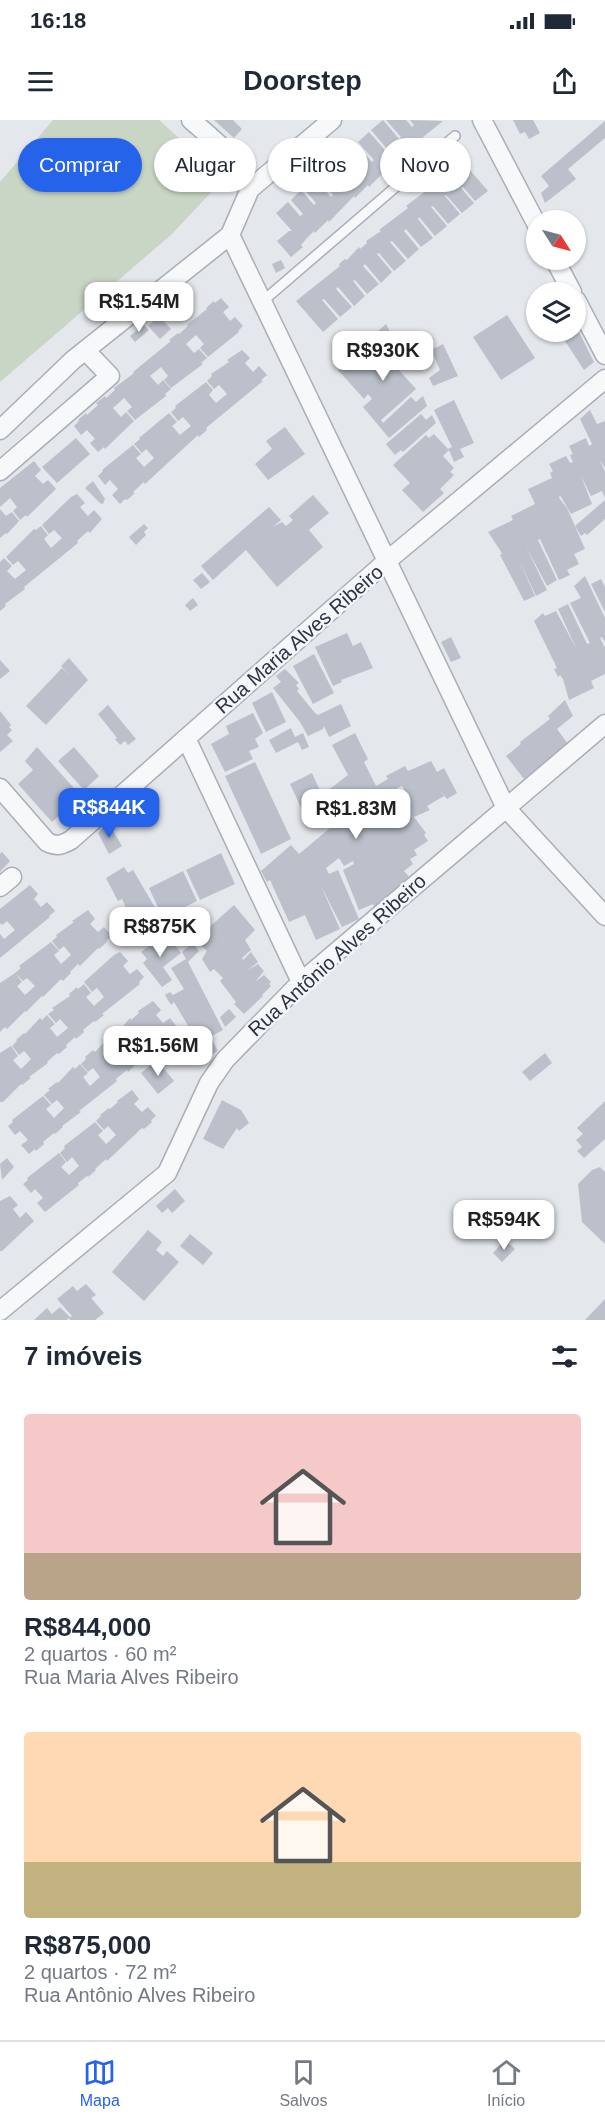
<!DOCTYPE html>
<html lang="pt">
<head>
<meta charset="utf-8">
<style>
	body { margin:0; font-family:Arial,sans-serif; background:#f6f6f7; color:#1f2937; height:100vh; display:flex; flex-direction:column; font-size:22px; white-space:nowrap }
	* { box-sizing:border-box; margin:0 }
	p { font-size:20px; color:#747a83 }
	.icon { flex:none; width:33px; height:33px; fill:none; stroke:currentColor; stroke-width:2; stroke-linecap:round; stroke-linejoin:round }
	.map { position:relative; height:1200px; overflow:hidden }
	.side { display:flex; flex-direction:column; background:#fff; flex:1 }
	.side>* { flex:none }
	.hud { position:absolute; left:18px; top:18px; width:570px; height:54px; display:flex; gap:12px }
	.needle { width:39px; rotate:126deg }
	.fabs { position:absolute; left:526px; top:90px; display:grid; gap:12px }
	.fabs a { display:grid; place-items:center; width:60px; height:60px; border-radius:50%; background:#fff; box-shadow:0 2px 4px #0004; font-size:30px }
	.price { position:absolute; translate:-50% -51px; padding:0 14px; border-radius:12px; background:#fff; color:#222; font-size:20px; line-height:39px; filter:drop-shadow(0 2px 3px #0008) }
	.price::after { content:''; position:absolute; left:50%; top:36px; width:18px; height:14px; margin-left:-9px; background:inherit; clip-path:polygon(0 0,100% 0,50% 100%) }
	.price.active { background:#2563eb; color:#fff }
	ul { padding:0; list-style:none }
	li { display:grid; align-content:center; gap:12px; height:318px; padding:0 24px }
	li span { display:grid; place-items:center; height:186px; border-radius:6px; color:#555 }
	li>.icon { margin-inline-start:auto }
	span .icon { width:108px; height:108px; fill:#fffc; stroke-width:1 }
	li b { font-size:26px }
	h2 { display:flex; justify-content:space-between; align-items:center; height:72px; padding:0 24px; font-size:26px }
	.tag { padding:0 21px; border-radius:27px; background:#fff; box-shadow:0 2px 4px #0004; font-size:21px; line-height:54px }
	.tag.active { background:#2563eb; color:#fff }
	.status { display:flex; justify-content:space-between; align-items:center; height:42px; padding:0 30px; background:#fff; direction:ltr }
	.status svg { height:16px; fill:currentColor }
	header { display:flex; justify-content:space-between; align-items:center; height:78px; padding:0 24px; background:#fff; font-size:27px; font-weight:600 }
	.dock { display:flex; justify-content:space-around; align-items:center; height:84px; border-top:2px solid #e0e1e3; background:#fff; font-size:16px; color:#747a83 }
	.dock a { display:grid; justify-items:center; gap:3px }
	.dock .active { color:#2563eb }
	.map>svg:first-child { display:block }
	.green { fill:#c9d6c5 }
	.building { fill:#bbc0ca; fill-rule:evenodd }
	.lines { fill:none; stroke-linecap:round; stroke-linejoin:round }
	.service-casing { stroke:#a9aeb7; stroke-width:12 }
	.minor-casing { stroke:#a9aeb7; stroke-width:21 }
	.service { stroke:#f7f8fa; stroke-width:9 }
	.minor { stroke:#f7f8fa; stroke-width:18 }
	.labels { text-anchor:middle; stroke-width:5; stroke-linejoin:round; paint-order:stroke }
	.street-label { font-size:20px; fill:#2b3445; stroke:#f4f6f9 }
</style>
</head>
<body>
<div class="status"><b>16:18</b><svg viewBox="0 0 49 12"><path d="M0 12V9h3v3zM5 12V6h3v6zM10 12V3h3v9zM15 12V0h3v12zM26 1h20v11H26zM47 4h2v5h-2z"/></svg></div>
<header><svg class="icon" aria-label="menu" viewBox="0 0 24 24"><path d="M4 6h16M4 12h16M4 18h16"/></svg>Doorstep<svg class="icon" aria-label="share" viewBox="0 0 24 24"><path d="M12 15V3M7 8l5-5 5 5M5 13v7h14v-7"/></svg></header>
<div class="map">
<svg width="605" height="1200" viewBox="0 0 605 1200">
	<rect width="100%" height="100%" fill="#e4e7ec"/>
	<path class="green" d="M53 0H159L211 47 215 68 172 114 0 262V62Z"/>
	<path class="building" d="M214 0H233L242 9 234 18Z
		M383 0 399 19 401 17 386 0H406L412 7 414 5 410 0 443 1 401 35 369 67 368 65 355 78 354 76 329 102 328 100 315 113 314 111 307 118 301 125 303 127 291 137 277 121 289 111H292L276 93 288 82 300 96 303 94 291 80 301 70 314 85 316 83 304 69 316 59 331 77 333 75 317 57 328 47 345 66 347 64 331 46 342 36 356 51 358 49 345 34 356 24 372 42 374 40 358 22 369 12 385 30 387 29 371 10Z
		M513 0H533L540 13 529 19 525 12 520 14Z
		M605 1V18L568 49 576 59 545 83 541 73 549 66 541 56Z
		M462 41 488 71 475 81 463 67 461 68 474 83 462 93 446 75 445 76 460 94 448 104 433 86 431 87 447 106 435 116 419 97 418 99 433 118 421 127 406 109 404 111 419 129 408 139 392 121 390 122 406 141 394 151 379 133 377 134 392 152 381 163 365 144 363 146 379 164 367 174 355 160 353 161 365 176 354 186 338 167 336 169 352 187 340 197 324 179 322 180 338 199 323 212 296 181 340 146 339 144 345 139 347 140 359 127 360 129 367 123 366 121 381 111 379 110 408 88 406 86 435 64 433 63 441 57 442 58 449 53 447 51 454 45 455 47Z
		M281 140 285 148 276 153 272 144Z
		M221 178 229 187 223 192 230 201 235 197 243 206 238 211 239 212 208 237 200 228 204 224 196 215 186 224 194 233 199 229 207 238 201 243 203 244 171 268 164 260 168 256 161 247 150 256 158 265 163 260 171 269 165 274 166 276 135 300 127 291 132 287 124 278 113 288 121 297 126 292 134 301 105 329 104 327 98 332 90 323 95 319 87 310 81 315 74 306 79 301 78 300 86 293 87 295 98 285 96 283 105 276 106 278 115 270 114 268 134 253 133 252 171 221 169 220 178 213 179 214 188 206 187 205 207 189 206 188 214 181 215 183Z
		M507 195 535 238 501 260 473 217Z
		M159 196 171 209 160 219 148 206Z
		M386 204 406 244 398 249 416 269 381 300 383 303 411 277 416 282 423 276 427 286 389 318 363 287 372 279 368 274 364 279 338 250 367 225 365 223Z
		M144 205 149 210 135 222 130 216Z
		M579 212 594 242 584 250 565 221Z
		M443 224 458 256 433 266 429 258 440 250 431 230Z
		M242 230 250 238 245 243 253 252 259 246 267 255 261 260 263 261 206 308 207 310 199 317 198 315 145 364 144 362 133 372 135 373 127 380 125 379 120 384 112 375 118 369 110 360 105 365 98 356 103 351 102 350 133 325 141 334 136 338 144 347 154 338 146 329 142 333 134 324 140 319 139 318 169 293 177 302 172 306 180 315 191 306 183 297 178 301 171 292 176 288 175 286 206 262 213 270 209 275 216 283 227 274 219 265 214 269 207 261 212 256 211 254 229 242 227 240Z
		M454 280 474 323 460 329 464 337 454 342 449 330 443 336 454 348 450 352 454 355 440 369 444 373 423 392 402 370 410 363 393 345 426 315 429 318 434 314 448 329 452 327 434 290Z
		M590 290 597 304 605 301V348L600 340 605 352V378L602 371 591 376 581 356 592 384 571 394 560 375 559 378 567 388 585 429 574 434 579 444 567 450 570 455 559 460 540 419 538 420 557 460 547 466 525 425 547 470 536 476 517 436 535 476 524 481 500 435 502 434 500 430 488 412 513 400 511 396 535 384 528 369 552 358 550 353 553 351 549 344 566 336 570 343 573 342 570 335 573 334 569 326 586 318 589 326 592 324 580 299Z
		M421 294 426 300 432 295 436 303 403 332 401 330 395 335 386 324Z
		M285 307 305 334 268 360 255 344 272 329 266 321Z
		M76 318 90 334 57 363 42 347Z
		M34 341 41 350 35 356 43 364 48 360 56 369 27 397 26 395 20 400 13 391 17 387 10 378 0 387V368Z
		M93 361 105 379 103 384 100 383 85 368Z
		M77 374 85 383 80 387 88 396 94 390 102 399 90 413 88 411 77 421 78 423 24 467 25 469 5 484 6 486 0 491V442L4 438 12 446 7 451 15 459 26 450 18 441 13 445 6 437 34 409 36 410 41 406 48 415 44 419 51 428 62 418 54 410 49 414 42 405 71 377Z
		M313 375 329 393 309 410 323 427 277 467 246 430 213 460 201 446 269 387 281 400 273 407 282 402 286 406 293 400 289 396Z
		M605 380V399L587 415 585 413 581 416 575 406Z
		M0 389 6 396 12 392 19 401 7 414 6 413 0 418Z
		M144 404 148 408 144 412 146 415 136 425 129 417Z
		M202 453 210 462 201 469 193 460Z
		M585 456 605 498V522L602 517 600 518 605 528V554L591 561 594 568 569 580 563 559 560 555 558 557 554 549 557 548 534 501 543 493 545 496 556 491 577 530 558 489 568 484 587 524 590 523 570 483 581 478 574 466Z
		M601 459 605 467V492L591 464Z
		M193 478 198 485 190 491 185 485Z
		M347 513 353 526 361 522 373 548 341 560 342 562 333 566 315 527Z
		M451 517 461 538 451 542 441 522Z
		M314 534 334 573 313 584 293 546Z
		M69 538 88 560 46 605 26 586 62 548 71 556 61 546Z
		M0 540 10 551 0 559Z
		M285 549 299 563 296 565 299 569 297 571 315 593 318 595 341 584 351 606 329 617 324 606 323 609 308 616 300 602 273 568 281 562 276 556Z
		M272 572 286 602 266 612 252 583Z
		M565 580 573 596 557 609 568 624 524 659 506 636 521 624 520 622 550 599 548 596Z
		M108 585 136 619 128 625 125 621 120 625 115 619 117 618 98 594Z
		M0 591 11 605 9 607 12 610 7 615 13 621 0 632Z
		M253 593 263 613 255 619 259 627 249 631 253 639 225 652 211 624 229 614 226 606Z
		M291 608 295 617 303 613 309 627 302 630 298 622 276 633 269 620Z
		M355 613 368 639 364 642 376 666 388 659 386 656 405 646 408 651 431 641 437 652 444 648 457 673 447 679 439 669 444 676 427 686 430 690 414 697 426 713 424 715 428 721 414 730 417 735 410 739 413 744 404 751 409 757 374 787 373 784 359 790 343 750 354 744 353 741 344 746 339 738 326 748 329 754 338 750 359 799 342 807 321 766 340 809 316 820 305 795 289 802 270 760 267 762 261 751 291 725 299 734 336 703 326 683 304 694 290 664 312 653 322 675 348 655 332 625ZM402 666 408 676 386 689 381 677Z
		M37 627 81 676 52 702 18 664 33 650 25 641Z
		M74 627 99 656 84 670 58 641Z
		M255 642 291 719 261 734 225 656Z
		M108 703 122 726 109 734 98 713Z
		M2 732 10 741 0 752V734Z
		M221 733 235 764 200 780 186 750Z
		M124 747 128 753 133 750 163 801 148 810 145 804 136 809 122 779 118 781 106 758Z
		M183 751 197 781 163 798 149 768Z
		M30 765 38 774 34 779 41 787 47 782 55 791 49 796 50 797 0 838V814L4 819 15 810 7 801 2 805 0 803V789Z
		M234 785 255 810 245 820 251 830 242 838 243 840 251 832 258 842 248 850 258 844 264 851 255 862 264 855 271 862 269 864 271 866 262 875 263 876 244 894 234 884 236 882 220 861 223 858 214 849 210 852 202 839 207 831 195 820Z
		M88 790 95 799 90 804 98 812 104 807 112 816 106 821 107 822 99 829 98 828 80 846 78 844 70 852 71 853 63 861 61 859 43 877 42 876 26 892 25 891 7 909 5 907 0 912V863L15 853 22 862 17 866 25 875 35 866 27 858 23 861 15 853 21 848 19 846 51 822 59 831 54 835 61 844 71 835 64 826 59 830 52 821 57 817 56 815 74 802 72 801Z
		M164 800 168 807 157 817 153 810Z
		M166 813 181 833 163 847 172 860 162 867 143 843 147 839 141 832Z
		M192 823 199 831 188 842 223 910 210 917 218 931 207 938 174 882 171 885 165 875 170 872 173 875 184 869 171 848 186 839 182 832Z
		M120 832 128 841 123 846 130 854 137 849 144 857 139 862 140 864 102 894 104 895 95 902 94 901 83 910 84 912 76 919 75 917 66 925 67 927 59 934 57 933 47 942 48 943 29 957 31 958 22 965 21 964 3 982H0V933L11 926 18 936 13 940 21 949 31 939 24 931 19 935 12 926 17 921 16 920 24 913 25 914 40 898 42 900 47 895 55 904 50 908 57 917 68 908 60 899 56 903 48 894 54 890 52 888 70 876 69 874 77 867 78 869 84 864 91 873 86 877 94 886 104 877 97 868 92 872 84 862 114 835Z
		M153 881 161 890 156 895 163 903 170 898 177 907 172 912 173 913 135 943 136 944 128 952 127 950 116 959 117 961 79 991 81 992 62 1006 63 1007 55 1014 54 1013 43 1022 44 1024 36 1031 35 1029 29 1034 21 1025 28 1020 20 1011 15 1015 8 1006 13 1002 12 1000 43 976 51 985 46 989 54 998 64 988 57 980 52 984 44 975 50 970 48 969 57 962 58 963 73 947 75 949 80 944 88 953 83 957 90 966 100 957 93 948 88 952 81 944 86 939 85 937 93 930 95 932 110 916 111 918 117 913 124 922 119 926 127 935 137 926 130 917 125 921 118 912 130 898 131 900 139 893 138 891Z
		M229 889 236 897 225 907 220 897Z
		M545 933 552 943 530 961 522 952Z
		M157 940 174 961 158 974 141 953Z
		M132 970 139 979 134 984 142 992 148 987 156 996 151 1000 152 1002 144 1009 142 1008 107 1041 106 1039 95 1049 96 1050 88 1057 87 1056 78 1063 79 1065 45 1092 37 1083 43 1078 35 1069 31 1073 23 1064 28 1060 27 1058 59 1033 66 1042 61 1047 69 1055 79 1046 72 1037 67 1042 60 1033 65 1028 64 1026 95 1002 103 1011 98 1015 106 1024 116 1015 108 1006 104 1010 96 1001 101 996 100 995 109 988 110 989 118 982 117 981Z
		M222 980 241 990 249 1003 239 1011 237 1008 223 1029 203 1019Z
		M605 981V1019L584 1038 577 1031 582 1027 576 1020 583 1014 577 1008Z
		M7 1038 14 1047 2 1060 0 1044Z
		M600 1047 605 1052V1124L582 1102 578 1064 592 1050Z
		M175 1069 185 1081 172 1093 168 1088 162 1093 156 1086Z
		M10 1076 18 1085 13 1089 20 1098 26 1092 34 1101 2 1131H0V1081Z
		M148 1110 162 1122 156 1130 163 1136 167 1131 179 1142 144 1181 112 1152Z
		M190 1114 213 1133 203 1145 180 1126Z
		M505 1120 515 1129 502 1142 493 1133Z
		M86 1164 96 1175 91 1178 104 1193 95 1200H70L69 1198 72 1196 57 1179 73 1166 77 1171Z
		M605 1179V1200H585Z
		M60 1187 70 1197 67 1200H34L47 1188 52 1194Z"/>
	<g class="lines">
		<g class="service-casing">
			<path id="service" d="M263 181 455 16"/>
		</g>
		<g class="minor-casing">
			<path id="minor" d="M191 0C214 20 240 39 250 69L230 115
				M482 0 537 105
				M250 69 332 0
				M230 115 506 688 605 796
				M555 140 572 172
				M576 180 605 235
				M0 310 73 240 230 115
				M0 351 110 256 86 231
				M186 618 301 862
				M0 668 47 722C57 727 62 725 71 720L388 440 605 259
				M0 767 12 757
				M0 1191 167 1053 209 963 225 940 301 862 605 604"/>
		</g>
		<use href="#service" class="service"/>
		<use href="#minor" class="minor"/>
	</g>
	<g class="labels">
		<g class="street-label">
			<text transform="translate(299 519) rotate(-41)" y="7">Rua Maria Alves Ribeiro</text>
			<text transform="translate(337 835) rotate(-42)" y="7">Rua Antônio Alves Ribeiro</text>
		</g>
	</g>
</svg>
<div class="fabs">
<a><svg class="needle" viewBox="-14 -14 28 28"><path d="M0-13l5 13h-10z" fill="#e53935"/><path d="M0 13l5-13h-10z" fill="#747a83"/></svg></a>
<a><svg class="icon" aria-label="layers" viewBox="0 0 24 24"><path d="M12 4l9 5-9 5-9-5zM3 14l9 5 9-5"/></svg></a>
</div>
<b class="price" style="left:139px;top:213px">R$1.54M</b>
<b class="price" style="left:383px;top:262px">R$930K</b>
<b class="price active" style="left:109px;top:719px">R$844K</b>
<b class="price" style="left:356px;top:720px">R$1.83M</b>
<b class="price" style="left:160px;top:838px">R$875K</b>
<b class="price" style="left:158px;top:957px">R$1.56M</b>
<b class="price" style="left:504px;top:1131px">R$594K</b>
<div class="hud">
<a class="tag active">Comprar</a>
<a class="tag">Alugar</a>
<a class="tag">Filtros</a>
<a class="tag">Novo</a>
</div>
</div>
<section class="side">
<h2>7 imóveis<svg class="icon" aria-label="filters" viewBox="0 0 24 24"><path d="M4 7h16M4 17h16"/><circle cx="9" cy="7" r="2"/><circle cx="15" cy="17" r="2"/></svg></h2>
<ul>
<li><span style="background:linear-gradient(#f6c9c9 75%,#b9a48a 0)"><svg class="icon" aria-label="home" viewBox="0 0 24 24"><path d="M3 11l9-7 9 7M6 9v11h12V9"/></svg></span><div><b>R$844,000</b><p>2 quartos · 60 m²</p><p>Rua Maria Alves Ribeiro</p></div></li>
<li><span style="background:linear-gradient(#ffd9b3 70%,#c2b280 0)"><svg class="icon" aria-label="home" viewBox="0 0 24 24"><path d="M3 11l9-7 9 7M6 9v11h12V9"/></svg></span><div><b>R$875,000</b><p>2 quartos · 72 m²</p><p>Rua Antônio Alves Ribeiro</p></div></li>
</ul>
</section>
<nav class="dock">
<a class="active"><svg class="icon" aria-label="map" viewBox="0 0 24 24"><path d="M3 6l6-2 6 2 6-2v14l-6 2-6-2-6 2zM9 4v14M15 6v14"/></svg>Mapa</a>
<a><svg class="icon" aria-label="saved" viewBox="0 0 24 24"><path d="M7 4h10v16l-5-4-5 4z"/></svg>Salvos</a>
<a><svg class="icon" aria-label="home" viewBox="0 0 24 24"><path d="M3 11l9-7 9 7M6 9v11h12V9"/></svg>Início</a>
</nav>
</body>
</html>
